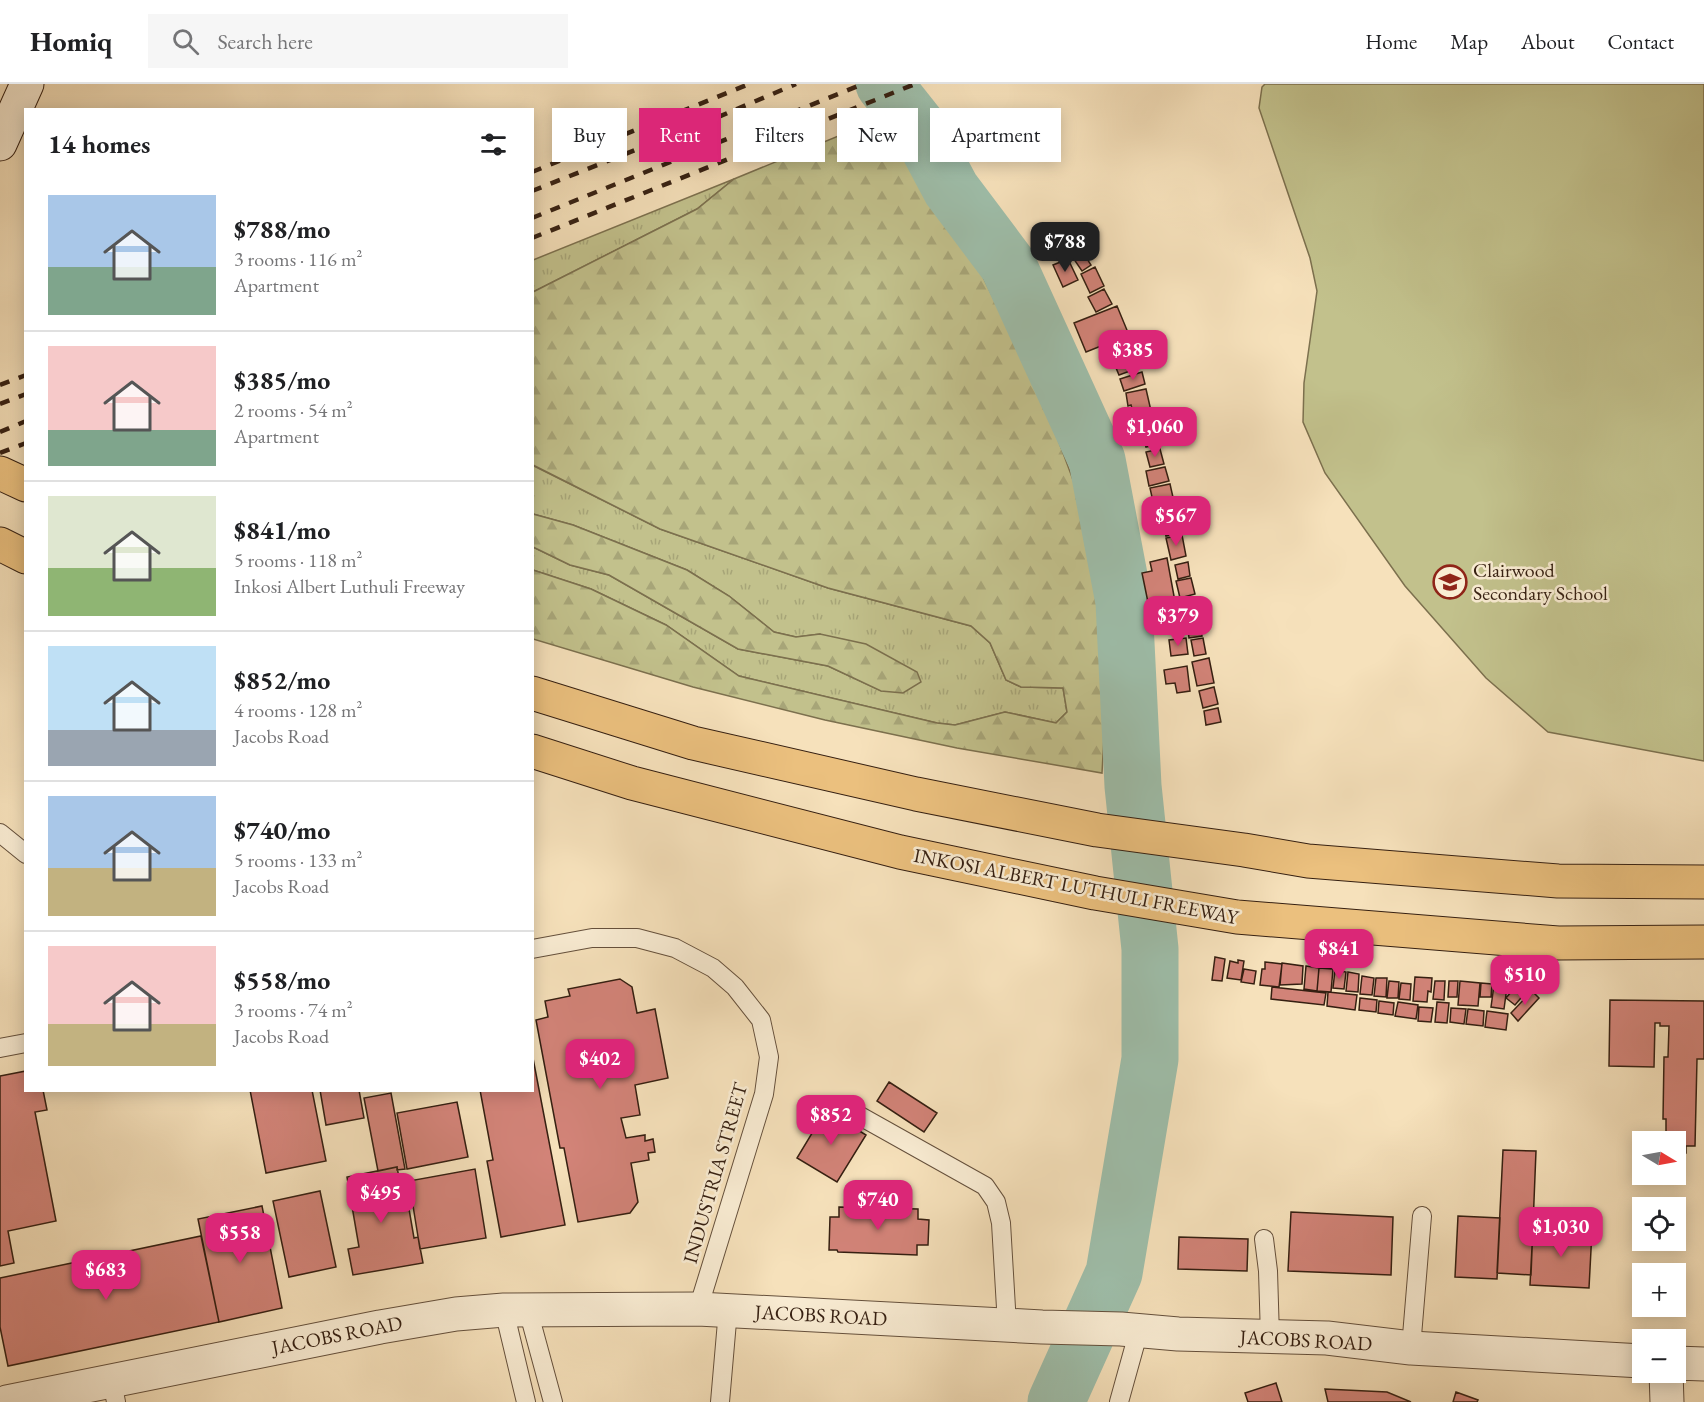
<!DOCTYPE html>
<html lang="en">
<head>
<meta charset="utf-8">
<style>
	body { margin:0; font-family:"EB Garamond",serif; background:#f6f6f6; color:#202124; height:100vh; display:flex; flex-direction:column; font-size:22px; white-space:nowrap }
	* { box-sizing:border-box; margin:0 }
	p { font-size:20px; color:#757577 }
	.icon { flex:none; width:33px; height:33px; fill:none; stroke:currentColor; stroke-width:2; stroke-linecap:round; stroke-linejoin:round }
	.map { position:relative; flex:1; overflow:hidden }
	.panel { position:absolute; left:24px; top:24px; width:510px; height:984px; display:flex; flex-direction:column; background:#fff; border-radius:0px; box-shadow:0 3px 15px #0003 }
	.panel>* { flex:none }
	.top-card { position:absolute; left:552px; top:24px; width:570px; height:54px; display:flex; gap:12px }
	.needle { width:39px; rotate:100deg }
	.buttons { position:absolute; left:1632px; top:1047px; display:grid; gap:12px }
	.buttons a { display:grid; place-items:center; width:54px; height:54px; border-radius:0px; background:#fff; box-shadow:0 3px 15px #0003; font-size:30px }
	.price { position:absolute; translate:-50% -51px; padding:0 14px; border-radius:12px; background:#db2777; color:#fff; font-size:20px; line-height:39px; filter:drop-shadow(0 2px 3px #0008) }
	.price::after { content:''; position:absolute; left:50%; top:36px; width:18px; height:14px; margin-left:-9px; background:inherit; clip-path:polygon(0 0,100% 0,50% 100%) }
	.price.active { background:#222; color:#fff }
	ul { padding:0; list-style:none }
	li { display:flex; align-items:center; gap:18px; height:150px; padding:0 24px }
	li+li { border-top:2px solid #e0e0e0 }
	li span { display:grid; place-items:center; flex:none; width:168px; height:120px; border-radius:0px; color:#555 }
	li>.icon { margin-inline-start:auto }
	span .icon { width:72px; height:72px; fill:#fffc; stroke-width:1 }
	li b { font-size:26px }
	h2 { display:flex; justify-content:space-between; align-items:center; height:72px; padding:0 24px; font-size:26px }
	.tag { padding:0 21px; border-radius:0px; background:#fff; box-shadow:0 3px 15px #0003; font-size:21px; line-height:54px }
	.tag.active { background:#db2777; color:#fff }
	header { display:flex; align-items:center; gap:36px; box-sizing:border-box; height:84px; padding:0 30px; background:#fff; border-bottom:2px solid #e0e0e0 }
	header strong { font-size:28px }
	nav { display:flex; gap:33px; margin-inline-start:auto; font-size:21px }
	.search { width:420px; height:54px; background:#f6f6f6; display:flex; align-items:center; gap:15px; box-sizing:border-box; padding:0 21px; border-radius:0px; color:#757577; font-size:22px }
	.map>svg:first-child { display:block }
	.grass { fill:url(#grass-tufts); stroke:#7c704e; stroke-width:1.5 }
	.forest { fill:url(#forest-firs); stroke:#7c704e; stroke-width:1.5 }
	.pitch { fill:#c2c18c; stroke:#7c704e; stroke-width:1.5 }
	.lines { fill:none; stroke-linecap:round; stroke-linejoin:round }
	.river { stroke:#9ebeaa; stroke-width:57 }
	.building { fill:#d28378; stroke:#351f11; stroke-width:1.5 }
	.service-casing { stroke:#65503c; stroke-width:20 }
	.minor-casing { stroke:#65503c; stroke-width:35 }
	.tertiary-casing { stroke:#65503c; stroke-width:35 }
	.secondary-casing { stroke:#351f11; stroke-width:35 }
	.motorway-casing { stroke:#351f11; stroke-width:35 }
	.service { stroke:#f9ecd3; stroke-width:18 }
	.minor { stroke:#f9ecd3; stroke-width:33 }
	.tertiary { stroke:#f9ecd3; stroke-width:33 }
	.secondary { stroke:#f9ecd3; stroke-width:33 }
	.motorway { stroke:#ebc07e; stroke-width:33 }
	.rail { stroke:#351f11; stroke-width:4.5; stroke-dasharray:10 10; stroke-linecap:butt }
	.labels { text-anchor:middle; stroke-width:5; stroke-linejoin:round; paint-order:stroke }
	.poi-label { font-size:20px; fill:#351f11; stroke:#f9ecd3; text-anchor:start }
	.street-label { font-size:20px; fill:#351f11; stroke:#f9ecd3 }
</style>
</head>
<body>
<header>
<strong>Homiq</strong>
<div class="search"><svg class="icon" aria-label="search" viewBox="0 0 24 24"><circle cx="10" cy="10" r="6"/><path d="M15 15l6 6"/></svg>Search here</div>
<nav><a>Home</a><a>Map</a><a>About</a><a>Contact</a></nav>
</header>
<div class="map">
<svg width="1704" height="1318" viewBox="0 0 1704 1318">
	<defs>
		<pattern id="grass-tufts" width="24" height="20" patternUnits="userSpaceOnUse" patternTransform="scale(1.5)"><rect width="24" height="20" fill="#c2c18c"/><path d="M3 7l-1-3M5 7V3M7 7l1-3M15 17l-1-3M17 17v-4M19 17l1-3" fill="none" stroke="#a7a578"/></pattern>
		<pattern id="forest-firs" width="22" height="20" patternUnits="userSpaceOnUse" patternTransform="scale(1.5)"><rect width="22" height="20" fill="#c2c18c"/><path d="M5 1l3.5 6h-7zM16 11l3.5 6h-7z" fill="#a7a578"/></pattern>
	</defs>
	<rect width="100%" height="100%" fill="#f6e1bb"/>
	<filter id="stains"><feTurbulence type="fractalNoise" baseFrequency=".00333" numOctaves="4"/><feColorMatrix values="0 0 0 0 .2 0 0 0 0 .09 0 0 0 0 .02 0 0 0 .5 -.17"/></filter>
	<radialGradient id="worn" r=".72"><stop offset=".6" stop-color="#630" stop-opacity="0"/><stop offset="1" stop-color="#630" stop-opacity=".3"/></radialGradient>
	<path class="grass" d="M734 95 697 125 533 208V176Z
		M532 381 660 445 828 504 971 542 990 559 1006 596 1021 603 1063 604 1067 628 1056 639 1005 628 955 641 937 639 739 592 666 541 591 505 533 486V463L570 481 609 491 738 565 828 582 882 607 820 550 796 553 774 548 729 512 687 486 573 441 533 430Z"/>
	<path class="forest" d="M887 32 958 142 1043 315 1079 412 1102 509 1107 599 1102 689 957 664 825 636 693 603 533 555V486L591 505 666 541 739 592 937 639 955 641 1005 628 1056 639 1067 628 1063 604 1021 603 1006 596 990 559 971 542 828 504 660 445 533 381V208L697 125 734 95Z
		M533 430 573 441 687 486 729 512 774 548 796 553 820 550 866 560 917 588 921 598 903 609 881 607 828 582 738 565 609 491 570 481 533 463Z"/>
	<path class="pitch" d="M1265 0H1704V677L1548 648 1486 594 1405 502 1325 389 1303 338 1304 299 1317 207 1310 174 1259 24 1262 3Z"/>
	<g class="lines">
		<path class="river" d="M884 0 918 43 951 105 1008 181 1097 376 1124 518 1133 702 1150 865V975L1114 1189 1056 1318"/>
	</g>
	<path class="building" d="M1075 156 1091 181 1082 187 1065 162Z
		M1068 175 1078 196 1063 203 1053 181Z
		M1095 183 1104 202 1090 209 1081 190Z
		M1104 205 1112 220 1096 228 1088 213Z
		M1117 222 1141 280 1130 285V287L1119 291 1106 260 1086 268 1074 239Z
		M1142 288 1145 300 1124 307 1120 295Z
		M1146 305 1154 340 1133 345 1130 332 1134 331 1131 321 1128 322 1126 309Z
		M1156 345 1159 360 1146 363 1142 349Z
		M1160 365 1164 380 1150 383 1146 368Z
		M1165 383 1169 397 1149 402 1146 387Z
		M1170 400 1181 449 1166 452 1164 444 1159 445 1150 404Z
		M1182 451 1186 472 1171 476 1166 454Z
		M1167 474 1176 523 1150 528 1142 489 1152 487 1150 478Z
		M1188 478 1190 492 1178 495 1175 481Z
		M1191 494 1195 510 1180 514 1176 497Z
		M1196 513 1199 529 1185 533 1181 516Z
		M1180 528 1182 546 1157 550 1154 532Z
		M1200 537 1202 552 1189 554 1187 539Z
		M1186 554 1188 570 1171 572 1169 556Z
		M1203 554 1206 570 1194 572 1191 556Z
		M1209 574 1214 599 1197 602 1192 578Z
		M1187 582 1190 607 1177 609 1175 599 1166 600 1164 586Z
		M1214 603 1218 620 1203 624 1199 607Z
		M1218 624 1221 638 1206 641 1204 627Z
		M1215 873 1225 875 1222 897 1212 896Z
		M1238 876 1244 877 1241 896 1227 894 1230 877 1238 879Z
		M1265 878 1282 880 1279 903 1260 901 1262 885H1265Z
		M1282 879 1303 882 1302 900 1280 901Z
		M1306 882 1319 884 1317 907 1304 905Z
		M1319 884 1333 885 1331 908 1317 907Z
		M1244 885 1256 887 1254 900 1241 898Z
		M1335 886 1346 888 1344 905 1333 904Z
		M1348 888 1359 890 1358 908 1346 907Z
		M1362 892 1374 894 1372 911 1360 910Z
		M1415 893 1432 894 1431 908 1428 907 1427 918 1413 917Z
		M1376 894H1387L1386 913 1374 912Z
		M620 895 632 903 637 929 655 925 668 994 635 1001 640 1031 621 1034 626 1054 645 1051V1057L653 1055 655 1068 648 1069 649 1076 631 1079 638 1118 630 1129 578 1138 564 1064H560L536 936 548 933 545 917 570 912 568 905Z
		M1389 897 1399 898 1398 914H1387Z
		M1435 897H1445L1444 916 1433 915Z
		M1449 897H1458L1457 913H1448Z
		M1460 897 1480 899 1478 922 1458 921Z
		M1401 899 1411 900 1410 916 1399 915Z
		M1481 899 1492 900 1491 913H1480Z
		M1494 901 1507 903 1504 925 1491 923Z
		M1517 901 1526 908 1515 921 1506 914Z
		M1272 903 1326 909 1324 921 1271 915Z
		M1532 907 1539 914 1518 937 1511 929Z
		M1328 908 1357 911 1355 926 1327 922Z
		M1360 914 1377 916 1376 928 1359 926Z
		M1610 916 1704 917V975H1697L1695 1062H1686V1069H1676V1058H1666V1035H1663L1664 973H1668L1669 942H1660V939H1655L1654 983 1609 982Z
		M1379 917 1394 919 1393 931 1378 929Z
		M1398 918 1418 921 1416 935 1395 932Z
		M1437 918 1449 919 1447 939 1435 938Z
		M1419 923 1433 924 1431 938 1418 937Z
		M1451 924 1466 925 1464 940 1450 938Z
		M1468 925 1484 927 1483 942 1466 940Z
		M1487 927 1508 930 1506 946 1485 943Z
		M532 969 565 1141 501 1153 487 1077 493 1076 480 1006H532Z
		M26 987V1006H43L47 1026 35 1028 56 1137 8 1147 14 1179 0 1182V992Z
		M889 998 937 1029 924 1048 877 1017Z
		M250 1006H312L326 1077 266 1089Z
		M320 1006H359L364 1034 326 1041Z
		M391 1009 405 1085 397 1086V1083L378 1087 364 1014Z
		M457 1018 468 1073 407 1085 397 1029Z
		M826 1026 866 1051 837 1098 797 1074Z
		M1503 1066 1536 1067 1531 1191 1497 1189Z
		M397 1083 405 1126 409 1125 414 1154 418 1153 423 1179 353 1191 348 1165 359 1163 347 1093Z
		M475 1085 486 1154 420 1165 409 1097Z
		M320 1107 336 1183 289 1193 273 1117Z
		M262 1122 282 1224 219 1238 198 1135Z
		M839 1123 918 1125V1135L929 1136 928 1161H917V1171L838 1168 837 1166H829L830 1133H839Z
		M1291 1128 1393 1133 1391 1191 1288 1187Z
		M1458 1132 1500 1134 1497 1195 1455 1193Z
		M1533 1144 1592 1147 1589 1204 1530 1201Z
		M201 1152 219 1238 8 1282 0 1243V1194Z
		M1179 1153 1248 1155 1247 1187 1178 1185Z
		M1276 1299 1282 1318H1248L1245 1309Z
		M1325 1305 1387 1308 1411 1318H1328Z
		M1456 1308 1478 1316 1477 1318H1453Z"/>
	<g class="lines">
		<g class="service-casing">
			<path id="service" d="M0 749 26 770
				M532 865 592 854H637L675 864 713 884 735 903 761 936 769 973 764 1010 698 1225
				M0 964 26 959
				M860 1032 985 1102 996 1118 1001 1139 1007 1241
				M1264 1155 1268 1187 1270 1253
				M504 1226 526 1318
				M528 1226 553 1318
				M1411 1264 1422 1132
				M112 1297 116 1318
				M720 1318 728 1226
				M1119 1318 1139 1246"/>
		</g>
		<g class="minor-casing">
			<path id="minor" d="M7 1318 380 1243 456 1230 504 1226 698 1225 1042 1243 1121 1245 1178 1250 1327 1254 1411 1264 1642 1277"/>
		</g>
		<g class="tertiary-casing">
			<path id="tertiary" d="M1676 1279 1704 1280
				M1666 1288 1667 1318"/>
		</g>
		<g class="secondary-casing">
			<path id="secondary" d="M0 60 27 0"/>
		</g>
		<g class="motorway-casing">
			<path id="motorway" d="M0 389 26 401
				M0 460 26 473
				M532 609 693 659 916 710 1097 746 1244 766 1308 777 1558 797 1704 798
				M532 667 632 699 900 768 1095 809 1237 833 1558 859 1704 858"/>
		</g>
		<use href="#service" class="service"/>
		<use href="#minor" class="minor"/>
		<use href="#tertiary" class="tertiary"/>
		<use href="#secondary" class="secondary"/>
		<use href="#motorway" class="motorway"/>
		<path class="rail" d="M532 88 749 0
			M532 107 711 36 796 0
			M532 134 863 0
			M532 154 915 0
			M0 301 26 291
			M0 320 26 310
			M0 348 26 337
			M0 369 26 359"/>
	</g>
	<defs>
		<g id="school-ring" transform="scale(1.725)"><circle r="9.5" fill="#f9ecd3" stroke="#8f2418" stroke-width="1.5"/><path d="M0-5L7-2L0 1L-7-2ZM-4 1L0 2.5L4 1V4Q0 6-4 4Z" fill="#8f2418"/></g>
	</defs>
	<g fill-rule="evenodd">
		<use href="#school-ring" x="1450" y="498"/>
	</g>
	<g class="labels">
		<g class="poi-label">
			<text x="1473" y="493">Clairwood<tspan x="1473" dy="23">Secondary School</tspan></text>
		</g>
		<g class="street-label">
			<text transform="translate(1076 802) rotate(11)" y="7">INKOSI ALBERT LUTHULI FREEWAY</text>
			<text transform="translate(715 1089) rotate(-74)" y="7">INDUSTRIA STREET</text>
			<text transform="translate(821 1231) rotate(3)" y="7">JACOBS ROAD</text>
			<text transform="translate(337 1251) rotate(-11)" y="7">JACOBS ROAD</text>
			<text transform="translate(1306 1256) rotate(3)" y="7">JACOBS ROAD</text>
		</g>
	</g>
	<rect width="100%" height="100%" filter="url(#stains)"/>
	<rect width="100%" height="100%" fill="url(#worn)"/>
</svg>
<div class="buttons">
<a><svg class="needle" viewBox="-14 -14 28 28"><path d="M0-13l5 13h-10z" fill="#e53935"/><path d="M0 13l5-13h-10z" fill="#757577"/></svg></a>
<a><svg class="icon" aria-label="locate" viewBox="0 0 24 24"><circle cx="12" cy="12" r="6"/><path d="M12 2v4M12 18v4M2 12h4M18 12h4"/></svg></a>
<a>+</a>
<a>−</a>
</div>
<b class="price active" style="left:1065px;top:189px">$788</b>
<b class="price" style="left:1133px;top:297px">$385</b>
<b class="price" style="left:1155px;top:374px">$1,060</b>
<b class="price" style="left:1176px;top:463px">$567</b>
<b class="price" style="left:1178px;top:563px">$379</b>
<b class="price" style="left:1339px;top:896px">$841</b>
<b class="price" style="left:1525px;top:922px">$510</b>
<b class="price" style="left:600px;top:1006px">$402</b>
<b class="price" style="left:831px;top:1062px">$852</b>
<b class="price" style="left:381px;top:1140px">$495</b>
<b class="price" style="left:878px;top:1147px">$740</b>
<b class="price" style="left:1561px;top:1174px">$1,030</b>
<b class="price" style="left:240px;top:1180px">$558</b>
<b class="price" style="left:106px;top:1217px">$683</b>
<div class="top-card">
<a class="tag">Buy</a>
<a class="tag active">Rent</a>
<a class="tag">Filters</a>
<a class="tag">New</a>
<a class="tag">Apartment</a>
</div>
<section class="panel">
<h2>14 homes<svg class="icon" aria-label="filters" viewBox="0 0 24 24"><path d="M4 7h16M4 17h16"/><circle cx="9" cy="7" r="2"/><circle cx="15" cy="17" r="2"/></svg></h2>
<ul>
<li><span style="background:linear-gradient(#a9c7e8 60%,#7fa58c 0)"><svg class="icon" aria-label="home" viewBox="0 0 24 24"><path d="M3 11l9-7 9 7M6 9v11h12V9"/></svg></span><div><b>$788/mo</b><p>3 rooms · 116 m²</p><p>Apartment</p></div></li>
<li><span style="background:linear-gradient(#f6c9c9 70%,#7fa58c 0)"><svg class="icon" aria-label="home" viewBox="0 0 24 24"><path d="M3 11l9-7 9 7M6 9v11h12V9"/></svg></span><div><b>$385/mo</b><p>2 rooms · 54 m²</p><p>Apartment</p></div></li>
<li><span style="background:linear-gradient(#dfe7d0 60%,#8fb573 0)"><svg class="icon" aria-label="home" viewBox="0 0 24 24"><path d="M3 11l9-7 9 7M6 9v11h12V9"/></svg></span><div><b>$841/mo</b><p>5 rooms · 118 m²</p><p>Inkosi Albert Luthuli Freeway</p></div></li>
<li><span style="background:linear-gradient(#bfe0f5 70%,#9aa5b1 0)"><svg class="icon" aria-label="home" viewBox="0 0 24 24"><path d="M3 11l9-7 9 7M6 9v11h12V9"/></svg></span><div><b>$852/mo</b><p>4 rooms · 128 m²</p><p>Jacobs Road</p></div></li>
<li><span style="background:linear-gradient(#a9c7e8 60%,#c2b280 0)"><svg class="icon" aria-label="home" viewBox="0 0 24 24"><path d="M3 11l9-7 9 7M6 9v11h12V9"/></svg></span><div><b>$740/mo</b><p>5 rooms · 133 m²</p><p>Jacobs Road</p></div></li>
<li><span style="background:linear-gradient(#f6c9c9 65%,#c2b280 0)"><svg class="icon" aria-label="home" viewBox="0 0 24 24"><path d="M3 11l9-7 9 7M6 9v11h12V9"/></svg></span><div><b>$558/mo</b><p>3 rooms · 74 m²</p><p>Jacobs Road</p></div></li>
</ul>
</section>
</div>
</body>
</html>
